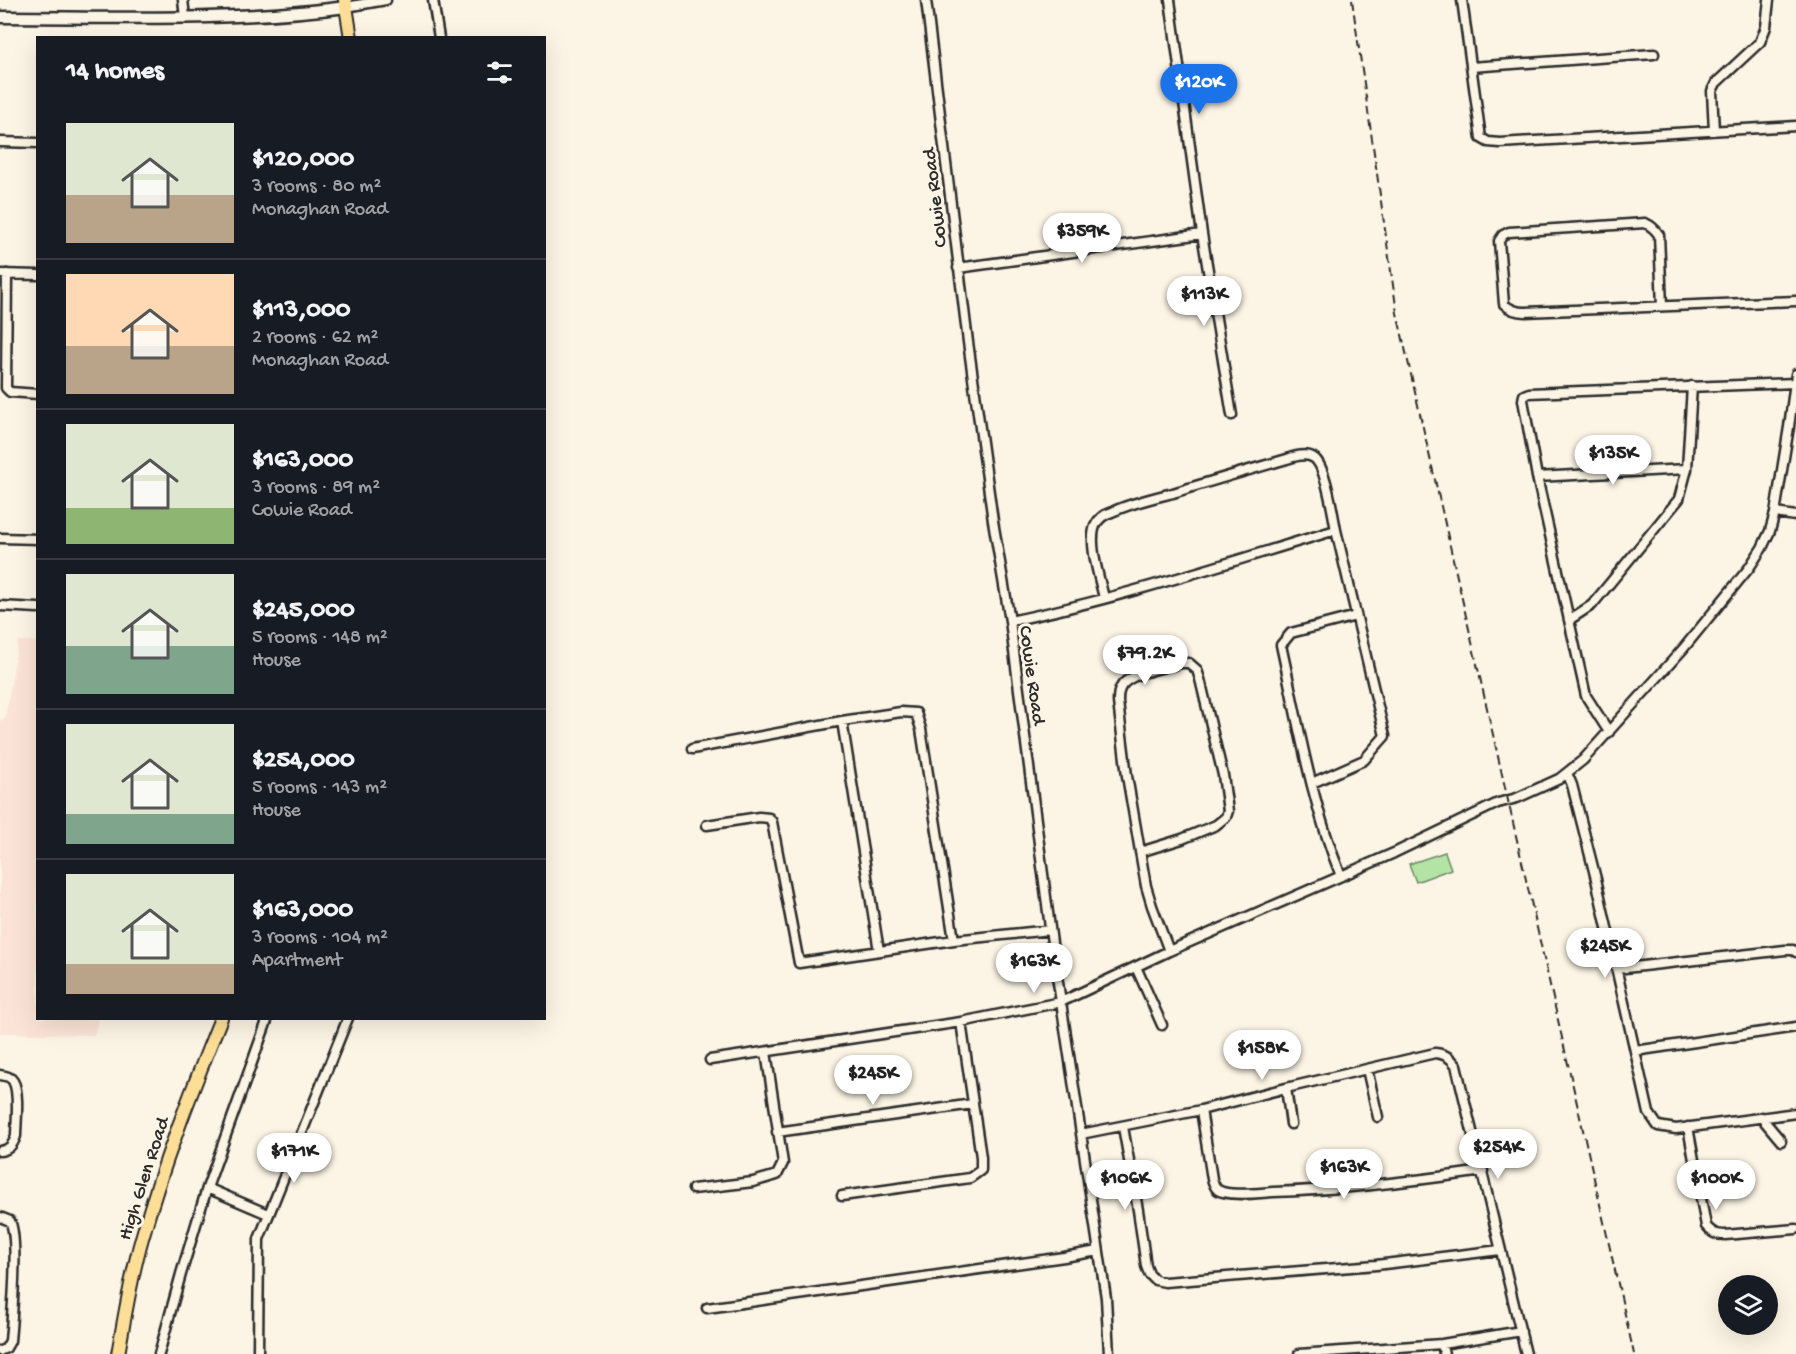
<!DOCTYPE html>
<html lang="en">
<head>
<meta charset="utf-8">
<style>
	body { margin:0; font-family:"Gochi Hand",sans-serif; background:#20242c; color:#f1f3f6; height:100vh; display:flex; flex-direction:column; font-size:22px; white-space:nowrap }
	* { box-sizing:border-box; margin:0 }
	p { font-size:20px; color:#9ea1a6 }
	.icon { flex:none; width:33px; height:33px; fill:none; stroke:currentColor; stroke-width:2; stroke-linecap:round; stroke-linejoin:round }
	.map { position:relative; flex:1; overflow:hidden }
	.side { position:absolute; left:36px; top:36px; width:510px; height:984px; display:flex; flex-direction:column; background:#171b24; border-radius:0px; box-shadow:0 6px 24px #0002 }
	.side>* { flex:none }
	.controls { position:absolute; left:1718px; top:1275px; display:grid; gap:12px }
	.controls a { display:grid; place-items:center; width:60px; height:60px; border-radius:50%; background:#171b24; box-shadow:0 6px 24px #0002; font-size:30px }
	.price { position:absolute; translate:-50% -51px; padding:0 14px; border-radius:21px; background:#fff; color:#222; font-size:20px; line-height:39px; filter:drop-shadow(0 2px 3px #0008) }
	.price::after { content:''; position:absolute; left:50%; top:36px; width:18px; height:14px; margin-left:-9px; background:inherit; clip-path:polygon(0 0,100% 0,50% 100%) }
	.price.current { background:#1a73e8; color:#fff }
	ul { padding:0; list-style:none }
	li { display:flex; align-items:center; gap:18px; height:150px; padding:0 30px }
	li+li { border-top:2px solid #363941 }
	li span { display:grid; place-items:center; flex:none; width:168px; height:120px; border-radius:0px; color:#555 }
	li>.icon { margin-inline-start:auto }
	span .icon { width:72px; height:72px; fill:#fffc; stroke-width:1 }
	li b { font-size:26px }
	h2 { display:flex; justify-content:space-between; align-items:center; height:72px; padding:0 30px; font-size:26px }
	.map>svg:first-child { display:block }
	.built { fill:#fbe4d7 }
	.pitch { fill:#b3e4a5; stroke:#6f8868; stroke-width:1.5 }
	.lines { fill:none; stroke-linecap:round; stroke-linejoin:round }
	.minor-casing { stroke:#2b2b2b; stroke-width:13 }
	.tertiary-casing { stroke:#2b2b2b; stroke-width:15 }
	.primary-casing { stroke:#2b2b2b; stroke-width:16 }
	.minor { stroke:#fcf5e5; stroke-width:8 }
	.tertiary { stroke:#fcf5e5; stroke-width:10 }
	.primary { stroke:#fdde96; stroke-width:12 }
	.rail { stroke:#2b2b2b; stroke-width:2; stroke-dasharray:9 4.5; stroke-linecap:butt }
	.labels { text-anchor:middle; stroke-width:6; stroke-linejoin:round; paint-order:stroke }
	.street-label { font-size:20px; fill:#2b2b2b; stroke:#fcf5e5 }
</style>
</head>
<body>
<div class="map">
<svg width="1796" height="1354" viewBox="0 0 1796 1354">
	<rect width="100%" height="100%" fill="#fcf5e5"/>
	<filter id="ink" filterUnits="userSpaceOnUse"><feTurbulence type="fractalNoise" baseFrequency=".0167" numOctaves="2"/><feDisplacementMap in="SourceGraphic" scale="12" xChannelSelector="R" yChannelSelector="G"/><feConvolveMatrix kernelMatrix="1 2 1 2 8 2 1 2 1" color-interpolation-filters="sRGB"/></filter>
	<g filter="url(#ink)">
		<path class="built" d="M18 641H37L38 1018 99 1019 94 1035 0 1033V720L5 719Z"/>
		<path class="pitch" d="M1445 852 1451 869 1416 882 1409 864Z"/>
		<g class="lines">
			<g class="minor-casing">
				<path id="minor" d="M183 0 185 17
					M433 0 439 38
					M926 0 968 342 993 521 1010 621 1052 943 1106 1298 1109 1354
					M1170 0 1202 234 1232 415
					M1462 0 1481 138 1488 142 1500 143 1796 126
					M346 7 386 0
					M1471 67 1654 54
					M1714 131 1712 91 1716 83 1760 42 1766 27 1769 0
					M0 142 38 143
					M958 268 1202 234
					M0 274 38 275
					M7 274 6 388 10 392 38 394
					M1662 306 1659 235C1655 229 1652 226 1645 223L1509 232 1503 235 1499 241 1504 304C1510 310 1516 312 1525 312L1796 301
					M1537 477 1687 469
					M1775 513 1796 516
					M0 538 38 539
					M1104 598C1100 580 1088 544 1095 526 1098 519 1105 514 1112 512 1131 503 1153 498 1173 493 1211 481 1249 470 1287 459 1295 456 1307 453 1314 458 1326 466 1333 515 1336 530
					M0 606 38 608
					M1569 620 1592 605 1679 499 1687 469 1692 386
					M1010 621C1119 599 1229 562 1336 530L1385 736 1364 760 1312 783
					M842 721 879 951
					M1609 732 1586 696 1537 477 1523 400 1524 395 1529 393 1795 383
					M692 749 842 721 901 712 916 713 921 729 954 940
					M1567 773 1572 785 1596 879 1649 1113 1658 1126 1676 1129 1796 1113
					M707 825 759 817 769 818 772 822 799 963 954 940 1050 930
					M1140 852 1182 839 1216 825 1226 817 1228 811 1223 775 1200 679 1197 670 1189 663H1182C1166 667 1134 672 1123 684 1118 690 1118 696 1118 702L1127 776 1146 886 1152 906 1169 951
					M1341 876C1311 802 1298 722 1281 645L1291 633 1356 616
					M1136 967 1162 1025
					M1616 969 1785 950H1793L1796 952
					M1635 1051 1796 1027
					M710 1060 961 1022 1061 1002 1169 951 1394 853 1498 803 1517 798 1559 779 1583 760 1683 649 1749 568 1762 548 1770 531 1775 513 1789 427 1796 374
					M1367 1069 1378 1117
					M0 1075C5 1076 10 1076 13 1081 20 1092 16 1123 16 1136 13 1145 9 1150 0 1151
					M1286 1088 1291 1124
					M1201 1110 1212 1179C1214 1185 1216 1191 1223 1192 1238 1196 1258 1193 1273 1192 1343 1190 1414 1181 1483 1171
					M1761 1117 1781 1141
					M1123 1127 1138 1210 1146 1266 1149 1274 1155 1280 1165 1282 1376 1265 1500 1250
					M1688 1127 1706 1226C1712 1233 1716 1235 1725 1235L1796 1229
					M777 1132 973 1104
					M1081 1134 1201 1110 1286 1088 1435 1053C1445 1054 1450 1057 1456 1065L1526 1354
					M207 1188 268 1214
					M693 1189 753 1182 777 1175 783 1163 766 1052
					M842 1196 970 1178 981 1170V1157L961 1022
					M0 1217 10 1221C19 1238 12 1318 10 1341L6 1348 0 1351
					M707 1308 1064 1257 1098 1251
					M1442 1344 1444 1354
					M159 1354 181 1274 207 1188 268 1018
					M258 1354 259 1239 348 1018
					M1299 1354 1442 1344 1521 1331"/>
			</g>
			<g class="tertiary-casing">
				<path id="tertiary" d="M0 17C114 17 234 22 346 7"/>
			</g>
			<g class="primary-casing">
				<path id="primary" d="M345 0 351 38
					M118 1354C125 1315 131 1276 142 1238 163 1163 192 1090 221 1018"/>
			</g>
			<use href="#minor" class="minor"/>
			<use href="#tertiary" class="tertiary"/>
			<use href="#primary" class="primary"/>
			<path class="rail" d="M1352 0 1397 313 1634 1354"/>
		</g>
	</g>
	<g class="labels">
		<g class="street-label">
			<text transform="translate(933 198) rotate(-97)" y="7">Cowie Road</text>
			<text transform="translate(1034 675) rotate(82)" y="7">Cowie Road</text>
			<text transform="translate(142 1178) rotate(-72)" y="7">High Glen Road</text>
		</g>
	</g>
</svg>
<div class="controls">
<a><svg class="icon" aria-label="layers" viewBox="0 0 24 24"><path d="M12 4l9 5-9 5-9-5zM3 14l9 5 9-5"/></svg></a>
</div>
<b class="price current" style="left:1199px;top:115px">$120K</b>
<b class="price" style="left:1082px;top:264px">$359K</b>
<b class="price" style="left:1204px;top:327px">$113K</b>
<b class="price" style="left:1613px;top:486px">$135K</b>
<b class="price" style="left:1145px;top:686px">$79.2K</b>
<b class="price" style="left:1605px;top:979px">$245K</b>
<b class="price" style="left:1034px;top:994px">$163K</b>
<b class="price" style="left:1262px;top:1081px">$158K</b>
<b class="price" style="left:873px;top:1106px">$245K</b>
<b class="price" style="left:1498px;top:1180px">$254K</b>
<b class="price" style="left:294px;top:1184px">$171K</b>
<b class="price" style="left:1344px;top:1200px">$163K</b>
<b class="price" style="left:1125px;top:1211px">$106K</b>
<b class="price" style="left:1716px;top:1211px">$100K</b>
<section class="side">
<h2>14 homes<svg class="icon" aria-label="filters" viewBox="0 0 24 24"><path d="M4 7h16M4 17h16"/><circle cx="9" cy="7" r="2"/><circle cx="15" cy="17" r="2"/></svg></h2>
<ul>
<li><span style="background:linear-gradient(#dfe7d0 60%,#b9a48a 0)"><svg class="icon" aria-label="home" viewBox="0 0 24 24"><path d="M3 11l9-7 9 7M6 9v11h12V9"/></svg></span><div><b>$120,000</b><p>3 rooms · 80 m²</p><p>Monaghan Road</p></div></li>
<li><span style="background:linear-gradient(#ffd9b3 60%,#b9a48a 0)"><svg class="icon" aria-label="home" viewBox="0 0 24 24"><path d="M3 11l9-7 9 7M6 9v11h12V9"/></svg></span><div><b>$113,000</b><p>2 rooms · 62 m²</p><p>Monaghan Road</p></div></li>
<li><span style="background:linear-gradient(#dfe7d0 70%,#8fb573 0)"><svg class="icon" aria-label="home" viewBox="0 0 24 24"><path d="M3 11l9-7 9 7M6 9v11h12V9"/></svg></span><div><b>$163,000</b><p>3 rooms · 89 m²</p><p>Cowie Road</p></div></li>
<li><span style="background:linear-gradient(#dfe7d0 60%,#7fa58c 0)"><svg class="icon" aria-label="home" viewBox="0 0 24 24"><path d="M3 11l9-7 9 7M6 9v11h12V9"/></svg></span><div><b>$245,000</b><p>5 rooms · 148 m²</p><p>House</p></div></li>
<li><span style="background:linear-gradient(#dfe7d0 75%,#7fa58c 0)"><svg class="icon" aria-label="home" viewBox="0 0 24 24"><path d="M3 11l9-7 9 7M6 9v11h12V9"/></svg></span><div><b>$254,000</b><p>5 rooms · 143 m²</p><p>House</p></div></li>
<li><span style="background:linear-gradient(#dfe7d0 75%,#b9a48a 0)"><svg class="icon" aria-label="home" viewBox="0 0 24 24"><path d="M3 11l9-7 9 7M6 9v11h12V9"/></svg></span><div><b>$163,000</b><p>3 rooms · 104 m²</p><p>Apartment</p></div></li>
</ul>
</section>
</div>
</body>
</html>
